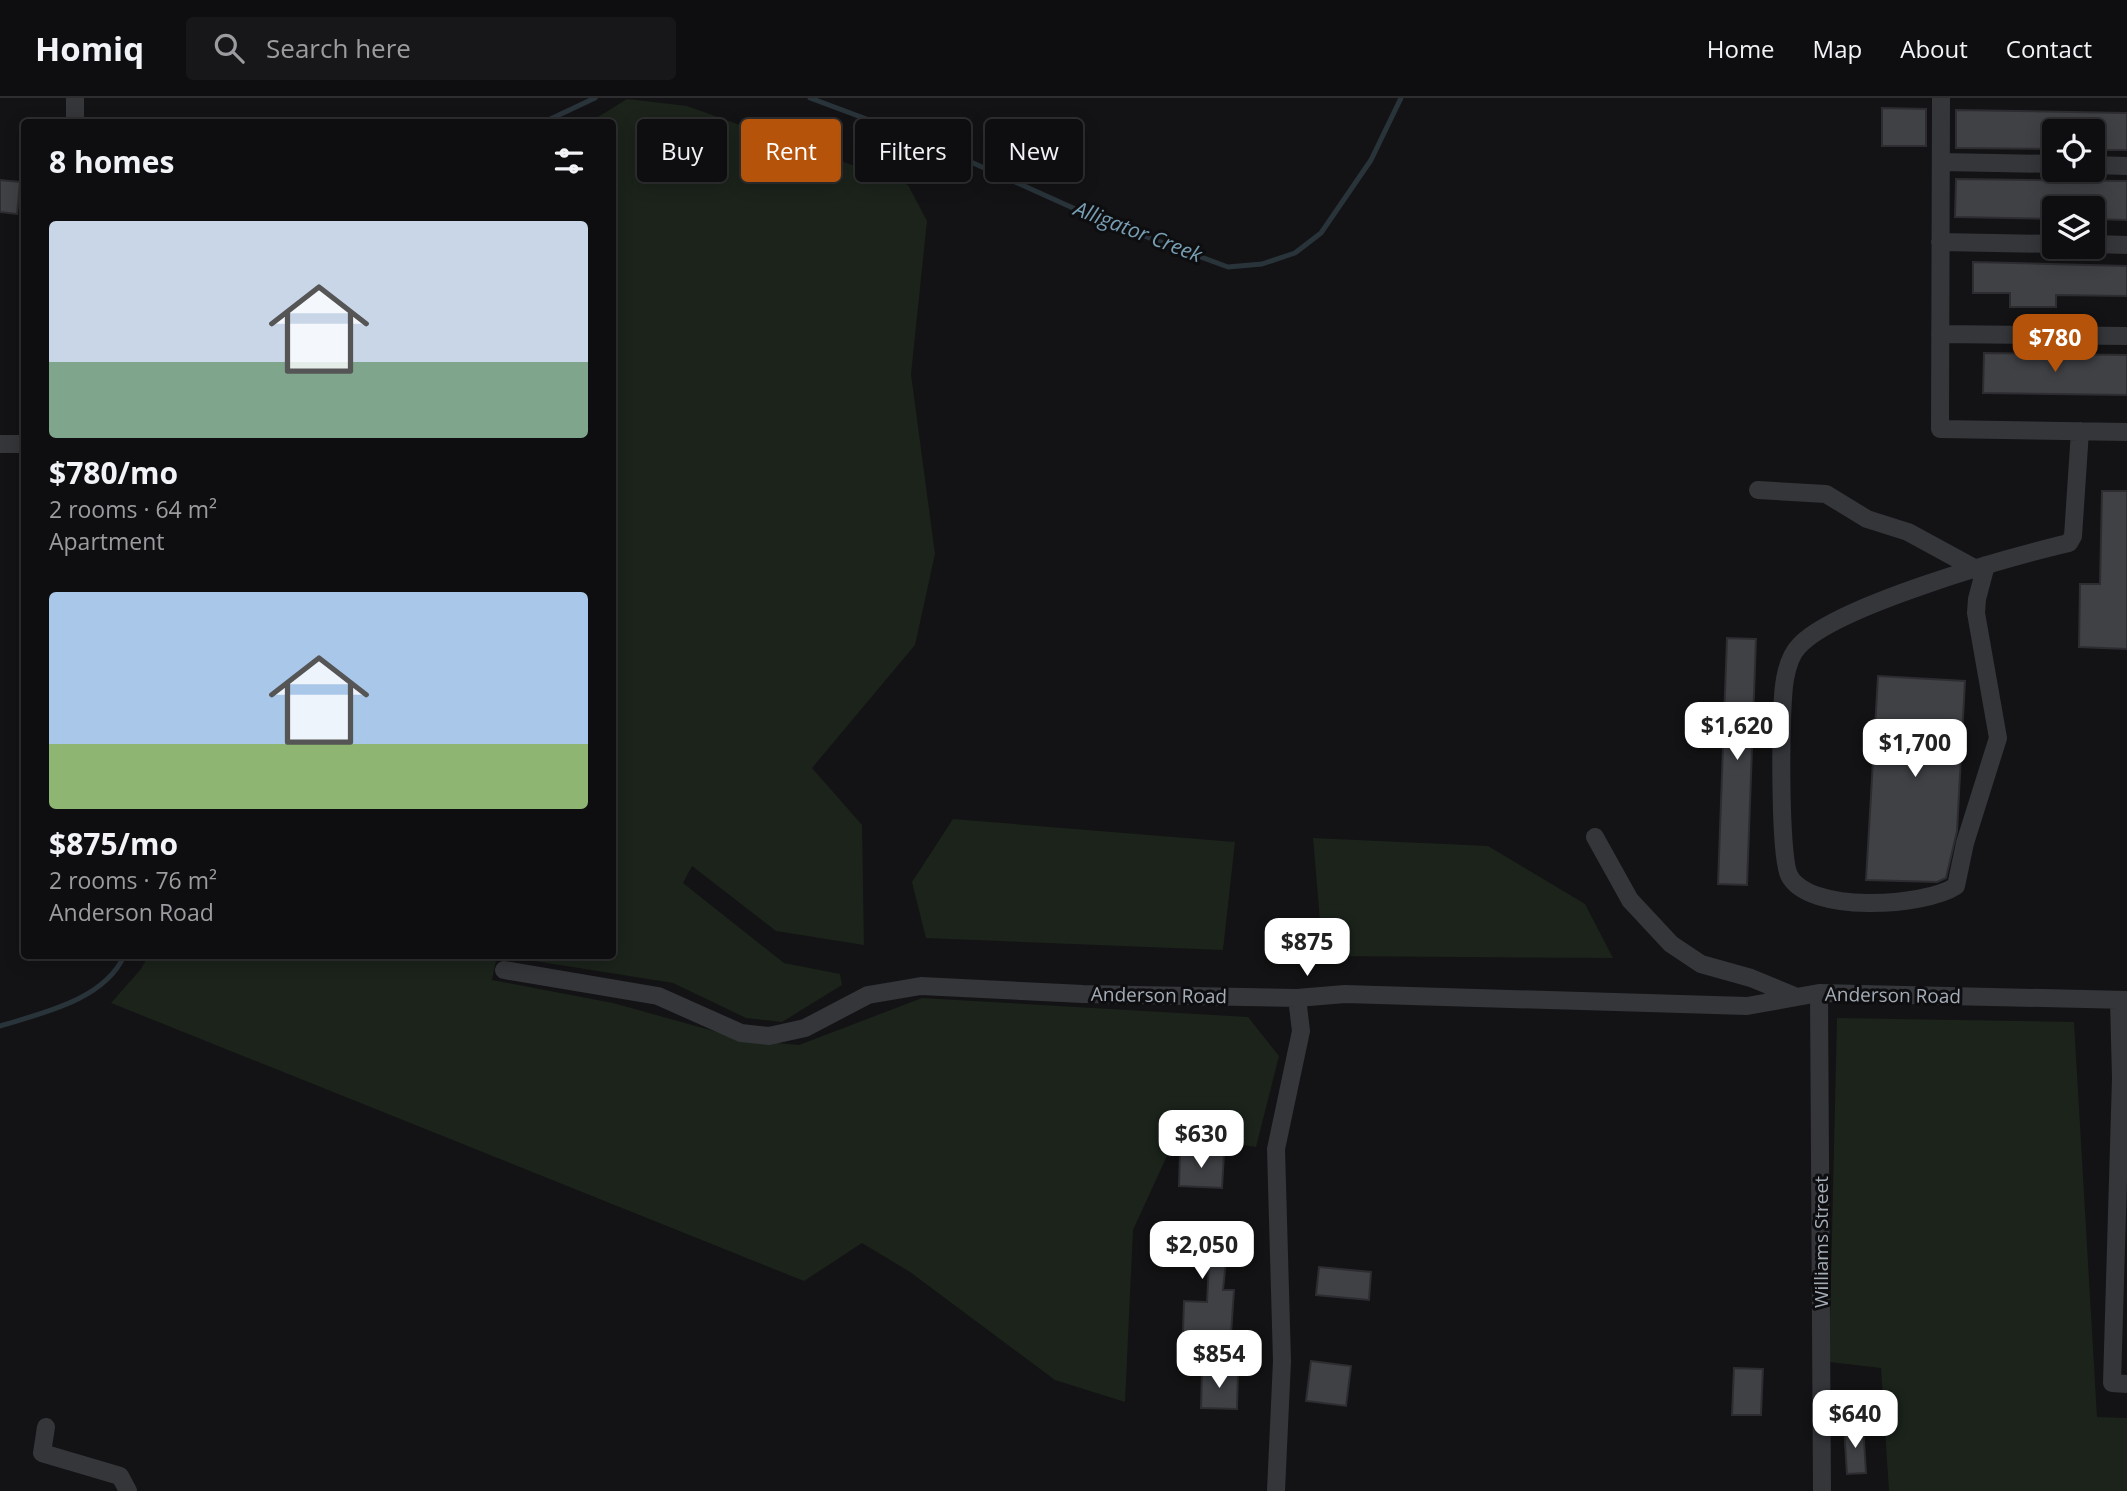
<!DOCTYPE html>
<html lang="en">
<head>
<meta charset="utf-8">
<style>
	body { margin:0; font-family:"Open Sans",sans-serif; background:#171719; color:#f1f3f6; height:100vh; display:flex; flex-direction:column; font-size:26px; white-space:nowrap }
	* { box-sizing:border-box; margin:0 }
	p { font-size:23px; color:#9b9c9f }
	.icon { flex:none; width:38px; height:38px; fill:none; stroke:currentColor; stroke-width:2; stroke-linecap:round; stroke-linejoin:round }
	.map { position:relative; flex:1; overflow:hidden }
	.side { position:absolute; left:21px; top:21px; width:595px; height:840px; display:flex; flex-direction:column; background:#0e0e10; border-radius:7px; box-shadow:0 4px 18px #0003,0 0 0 2px #2e2e30 }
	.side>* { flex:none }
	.banner { position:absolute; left:637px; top:21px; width:665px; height:63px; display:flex; gap:14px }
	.fabs { position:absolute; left:2042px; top:21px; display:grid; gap:14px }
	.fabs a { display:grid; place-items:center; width:63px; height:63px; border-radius:7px; background:#0e0e10; box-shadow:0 4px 18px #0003,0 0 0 2px #2e2e30; font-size:35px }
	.price { position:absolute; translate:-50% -60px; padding:0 16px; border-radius:14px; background:#fff; color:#222; font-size:23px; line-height:46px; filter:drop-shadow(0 2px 4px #0008) }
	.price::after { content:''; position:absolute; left:50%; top:42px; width:21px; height:16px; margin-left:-10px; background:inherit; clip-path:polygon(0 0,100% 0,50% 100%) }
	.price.active { background:#b45309; color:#fff }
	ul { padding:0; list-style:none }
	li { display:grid; align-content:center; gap:14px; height:371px; padding:0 28px }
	li span { display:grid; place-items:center; height:217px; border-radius:7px; color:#555 }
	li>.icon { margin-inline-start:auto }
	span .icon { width:126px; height:126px; fill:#fffc; stroke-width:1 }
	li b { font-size:30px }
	h2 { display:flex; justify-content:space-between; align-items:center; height:84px; padding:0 28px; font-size:30px }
	.tag { padding:0 24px; border-radius:7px; background:#0e0e10; box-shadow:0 4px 18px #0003,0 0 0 2px #2e2e30; font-size:24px; line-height:63px }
	.tag.active { background:#b45309; color:#fff }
	header { display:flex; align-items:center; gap:42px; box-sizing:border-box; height:98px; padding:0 35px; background:#0e0e10; border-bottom:2px solid #2e2e30 }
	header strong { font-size:33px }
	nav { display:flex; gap:38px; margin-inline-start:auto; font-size:24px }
	.search { width:490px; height:63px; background:#171719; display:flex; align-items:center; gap:18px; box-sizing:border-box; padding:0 24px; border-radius:7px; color:#9b9c9f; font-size:26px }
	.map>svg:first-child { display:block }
	.green { fill:#1b231b }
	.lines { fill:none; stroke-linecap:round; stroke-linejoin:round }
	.stream { stroke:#29343a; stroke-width:5 }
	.building { fill:#3f4145; stroke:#2d2d31; stroke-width:2 }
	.minor { stroke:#34363a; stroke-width:18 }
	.labels { text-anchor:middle; stroke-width:6; stroke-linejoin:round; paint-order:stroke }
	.street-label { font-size:19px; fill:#a4acb6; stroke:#0e0e10 }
	.water-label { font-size:21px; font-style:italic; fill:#789fb4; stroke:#0e0e10 }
</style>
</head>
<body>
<header>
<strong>Homiq</strong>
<div class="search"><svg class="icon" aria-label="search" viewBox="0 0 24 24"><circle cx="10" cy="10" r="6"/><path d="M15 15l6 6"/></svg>Search here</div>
<nav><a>Home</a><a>Map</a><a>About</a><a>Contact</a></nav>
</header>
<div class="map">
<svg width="2127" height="1393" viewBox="0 0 2127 1393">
	<rect width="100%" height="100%" fill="#131315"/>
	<path class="green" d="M627 1 687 8 908 87 927 123 911 276 935 456 915 547 812 670 862 727 864 847 776 833 692 768 683 785 784 865 840 876 842 887 782 924 746 920 673 885 503 858H612V24H590Z
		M953 721 1235 744 1223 852 926 840 912 784Z
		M1313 740 1488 748 1585 806 1613 860 1323 858Z
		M148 858H497L492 882 613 905 746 942 799 947 922 900 1248 919 1279 958 1256 1049 1177 1036 1133 1132 1125 1304 1055 1282 910 1174 862 1145 804 1183 111 905 141 871Z
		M1837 920 2074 924 2097 1319 2127 1320V1393H1889L1881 1270 1829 1264Z"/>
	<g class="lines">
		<path class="stream" d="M810 0 920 41 1093 119 1228 169 1262 166 1295 155 1321 135 1371 62 1401 0
			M544 24 595 0
			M0 928C42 915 104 902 124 858"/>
	</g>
	<path class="building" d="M1882 10 1926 11V48H1882Z
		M1956 12 2127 15V52H2093V33H2054V51L1956 50Z
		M1956 81 2127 83V122L2093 121V110H2054V121L1955 119Z
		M0 82 20 84 17 116 0 114Z
		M1973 164 2127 168V198L2056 197V209H2010V195H1973Z
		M1984 255 2127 257V297L1983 295Z
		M2102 393H2127V551L2079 549 2080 486H2100Z
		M1727 540 1756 541 1747 787 1718 786Z
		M1878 578 1965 583 1957 733 1946 780 1937 784 1866 782Z
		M1180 1054 1224 1056 1222 1090 1179 1088Z
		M1157 1135 1228 1142 1223 1192H1234L1231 1236 1183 1234 1184 1203 1207 1204 1209 1166 1155 1160Z
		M1319 1169 1371 1174 1369 1202 1316 1197Z
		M1311 1263 1351 1268 1346 1308 1306 1303Z
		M1734 1270 1763 1271 1761 1317H1732Z
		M1202 1274 1238 1275 1237 1311 1201 1310Z
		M1863 1327 1866 1375 1847 1376 1844 1328Z"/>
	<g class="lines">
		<path class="minor" d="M1941 0 1940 331 2127 334
			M75 24V0
			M1941 64 2054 66
			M2093 67 2127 68
			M1940 144 2054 146
			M2093 146 2127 147
			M1940 236 2127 238
			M0 346H24
			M1758 392 1826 396 1867 421 1908 434 1976 471
			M1986 467 1977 501 1976 515 1998 640 1965 745 1956 788C1924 809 1808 816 1789 777 1779 756 1780 608 1785 581 1787 570 1791 556 1799 548 1835 508 2012 458 2069 445L2073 438 2080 333
			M1595 739 1630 802 1671 846 1701 866 1751 880 1797 899
			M504 872 658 898 741 935 769 938 805 930 868 897 921 888 1083 896 1297 900 1345 896 1747 908 1819 895 2127 902
			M1819 895 1822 1393
			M2119 902 2121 980 2112 1285 2127 1286
			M46 1329 42 1355 120 1378 128 1393
			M1276 1393 1282 1263 1276 1051 1301 933 1297 900"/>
	</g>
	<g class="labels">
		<g class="street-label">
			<text transform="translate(1159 897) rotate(1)" y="7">Anderson Road</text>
			<text transform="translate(1893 897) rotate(1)" y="7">Anderson Road</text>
			<text transform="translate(1821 1144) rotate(-90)" y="7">Williams Street</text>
		</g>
		<g class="water-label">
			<text transform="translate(1138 134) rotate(21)" y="7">Alligator Creek</text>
		</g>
	</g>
</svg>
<div class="fabs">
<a><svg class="icon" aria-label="locate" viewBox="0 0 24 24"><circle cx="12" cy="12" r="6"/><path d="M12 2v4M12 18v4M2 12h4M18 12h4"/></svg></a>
<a><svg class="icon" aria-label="layers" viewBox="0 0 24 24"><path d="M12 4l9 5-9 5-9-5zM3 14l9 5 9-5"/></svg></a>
</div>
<b class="price active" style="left:2055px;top:276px">$780</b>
<b class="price" style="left:1737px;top:664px">$1,620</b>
<b class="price" style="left:1915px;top:681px">$1,700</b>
<b class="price" style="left:1307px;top:880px">$875</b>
<b class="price" style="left:1201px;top:1072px">$630</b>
<b class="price" style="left:1202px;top:1183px">$2,050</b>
<b class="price" style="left:1219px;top:1292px">$854</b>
<b class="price" style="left:1855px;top:1352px">$640</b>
<div class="banner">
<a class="tag">Buy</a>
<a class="tag active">Rent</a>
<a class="tag">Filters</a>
<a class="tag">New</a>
</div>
<section class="side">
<h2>8 homes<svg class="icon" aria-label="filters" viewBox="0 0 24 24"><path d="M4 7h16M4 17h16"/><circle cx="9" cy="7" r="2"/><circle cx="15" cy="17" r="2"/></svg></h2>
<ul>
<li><span style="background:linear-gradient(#c9d6e8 65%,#7fa58c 0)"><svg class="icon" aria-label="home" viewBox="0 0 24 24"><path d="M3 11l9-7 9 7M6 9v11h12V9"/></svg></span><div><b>$780/mo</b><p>2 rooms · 64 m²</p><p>Apartment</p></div></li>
<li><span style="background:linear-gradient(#a9c7e8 70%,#8fb573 0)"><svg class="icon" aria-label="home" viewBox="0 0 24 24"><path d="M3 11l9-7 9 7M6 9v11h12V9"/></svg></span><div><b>$875/mo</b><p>2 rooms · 76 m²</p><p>Anderson Road</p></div></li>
</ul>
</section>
</div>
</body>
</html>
